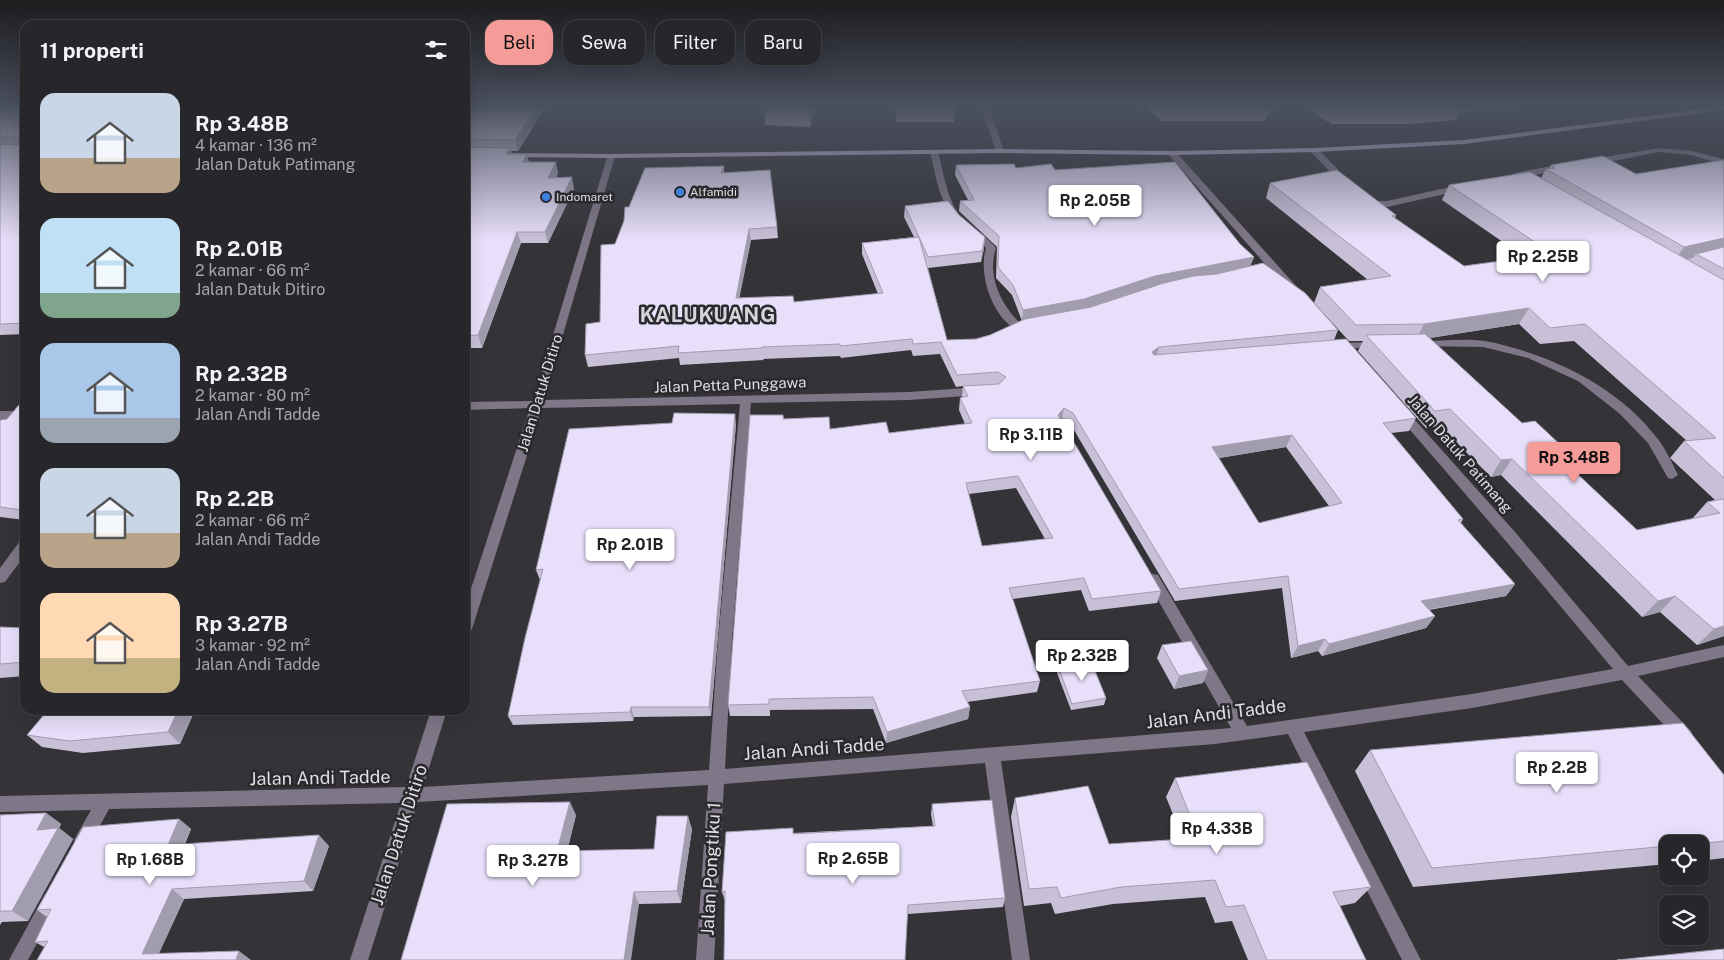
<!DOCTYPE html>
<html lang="id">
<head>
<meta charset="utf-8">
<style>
	body { margin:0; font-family:"Public Sans",sans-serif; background:#333236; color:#f1f3f6; height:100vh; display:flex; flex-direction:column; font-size:19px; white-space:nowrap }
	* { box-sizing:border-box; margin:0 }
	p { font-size:16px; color:#a4a5a8 }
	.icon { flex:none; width:28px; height:28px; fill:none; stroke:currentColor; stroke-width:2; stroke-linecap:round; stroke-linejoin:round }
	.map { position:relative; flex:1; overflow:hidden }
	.sheet { position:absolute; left:20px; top:20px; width:450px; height:695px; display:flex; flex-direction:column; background:#27262a; border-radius:15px; box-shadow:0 5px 20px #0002,0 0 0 1px #434347 }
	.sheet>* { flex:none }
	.hud { position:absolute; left:485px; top:20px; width:475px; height:45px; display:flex; gap:10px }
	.buttons { position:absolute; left:1659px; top:835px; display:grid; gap:10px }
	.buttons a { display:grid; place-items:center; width:50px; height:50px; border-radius:10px; background:#27262a; box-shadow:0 5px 20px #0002,0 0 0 1px #434347; font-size:25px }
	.price { position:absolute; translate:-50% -42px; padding:0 11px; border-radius:5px; background:#fff; color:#222; font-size:16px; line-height:32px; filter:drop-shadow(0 1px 2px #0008) }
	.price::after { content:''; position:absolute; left:50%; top:30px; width:15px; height:11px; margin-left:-8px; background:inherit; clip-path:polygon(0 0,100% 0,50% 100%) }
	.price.on { background:#f59b98; color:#111 }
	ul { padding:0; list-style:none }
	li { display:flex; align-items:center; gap:15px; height:125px; padding:0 20px }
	li span { display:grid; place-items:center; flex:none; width:140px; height:100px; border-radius:15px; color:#555 }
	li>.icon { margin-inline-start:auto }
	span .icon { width:60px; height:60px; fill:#fffc; stroke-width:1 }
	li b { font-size:21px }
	h2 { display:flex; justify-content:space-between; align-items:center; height:60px; padding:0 20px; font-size:21px }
	.tag { padding:0 18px; border-radius:15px; background:#27262a; box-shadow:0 5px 20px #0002,0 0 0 1px #434347; font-size:18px; line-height:45px }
	.tag.on { background:#f59b98; color:#111 }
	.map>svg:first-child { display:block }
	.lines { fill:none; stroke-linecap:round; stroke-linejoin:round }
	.minor { fill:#7f7687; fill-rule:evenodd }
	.major { fill:#cab7da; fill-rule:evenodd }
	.wall { fill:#c8c0d7; fill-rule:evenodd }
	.shaded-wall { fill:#a29caf }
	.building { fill:#e8dffa; stroke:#a29caf; fill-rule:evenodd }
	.shop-dot { fill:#3f7fe0; stroke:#2a292e; stroke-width:2 }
	.labels { text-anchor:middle; stroke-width:5; stroke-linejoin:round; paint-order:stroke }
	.far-poi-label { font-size:12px; fill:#dfdee1; stroke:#2a292e; text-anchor:start }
	.street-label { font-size:15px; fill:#dfdee1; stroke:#2a292e }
	.near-street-label { font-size:18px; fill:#dfdee1; stroke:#2a292e }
	.district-label { font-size:20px; font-weight:bold; letter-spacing:1px; fill:#d6d4da; stroke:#2a292e }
</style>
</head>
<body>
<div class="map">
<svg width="1724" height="960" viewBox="0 0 1724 960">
	<rect width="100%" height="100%" fill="#343338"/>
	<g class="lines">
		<path class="minor" d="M981 106H989L1004 151 1003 153 996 151Z
			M1311 148H1317L1348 180V184H1342L1311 152Z
			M1659 148 1692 151 1724 159V165L1691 155 1659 152 1593 165 1589 162 1593 159Z
			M931 150 938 152C944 174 947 202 963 219 973 230 987 236 996 248 987 275 1000 303 1019 322L1033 323 1034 325 1033 327 1015 329C992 315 978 274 986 248 979 238 968 234 959 225 940 207 936 176 930 152Z
			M1169 151H1175L1297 287V291H1289L1169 155Z
			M608 154 615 156 544 400 909 392 980 387 986 391 980 395 909 400 751 403 732 640 725 769 1231 728 1146 579 1148 575 1153 574 1158 575 1247 726 1472 694 1613 669 1505 540 1398 416 1396 413 1398 410H1406L1515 532 1628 666 1724 645V657L1638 676 1691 731 1693 736 1691 741 1685 743 1679 741 1622 680 1472 708 1304 732 1421 960H1402L1288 734 1215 744 1001 761 1030 960H1012L985 763 724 784 714 960H696L708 785 418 802 368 960H350L401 803 109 809 89 846 83 848 77 846 74 840 91 810 0 812V796L406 787 431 710H447L423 787 709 770 718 640 740 404 542 408 472 629 470 633 465 635V607L530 408 465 410V402L533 401Z
			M1561 164 1564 165V169L1515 179 1511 176 1515 173Z
			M1464 184 1467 185V189L1387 207 1374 206 1362 199 1366 196 1378 201H1387Z
			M1420 341C1441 341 1465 338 1485 341 1548 353 1618 386 1657 438 1666 449 1672 463 1678 475L1672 479 1668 478 1648 443 1620 414 1578 381 1528 358 1483 347 1416 346 1415 344 1416 342Z
			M1378 342 1382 343 1383 345 1382 347 1335 349 1330 346 1335 343Z
			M0 411H25V419H0Z
			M25 540V555L5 582 0 583V568L20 541Z
			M51 891 57 894 60 900 28 960H9L45 894Z"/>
		<path class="major" d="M1724 106V110L1464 144 1314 152 1172 155 1000 153 611 158 510 157 506 155 510 153 611 154 1000 149 1172 151 1314 148 1464 140Z"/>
	</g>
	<path class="wall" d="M0 106H25V334L0 335Z
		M465 106H546L518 151H511L512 154 529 162 558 173 556 178 574 189 548 243H521L482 348H465Z
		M768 106H816L810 127 765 125V115Z
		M895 106H953L955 111 954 122H897Z
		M1142 106H1275L1264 121H1162Z
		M1304 106H1520L1459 113 1456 120 1407 124H1332L1329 121H1326Z
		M1724 160V636L1697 645 1660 612 1642 617 1501 475 1491 477 1440 426 1426 428 1358 351 1363 341H1349L1314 303 1320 287 1368 280 1266 198 1270 183 1396 215 1395 218 1464 266 1526 258 1442 200 1449 185 1541 178 1546 169H1549L1551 165 1636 174ZM1519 324 1540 344 1574 341 1687 441H1684L1670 458 1715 500 1707 502 1692 519 1637 530 1430 338Z
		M956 165 1055 170 1240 244 1254 257 1250 266 1338 330 1334 340 1416 418 1409 431 1391 433 1463 519 1461 523 1515 584 1506 596 1429 610 1435 616 1426 628 1322 656 1318 651 1291 658 1282 588 1175 601 1071 425 1062 420 1061 421 1161 591 1157 603 1089 611 1081 590 1013 599 1040 681 1037 692 967 702 970 707 968 719 886 743 873 709 770 710V716H730L728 705 783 415 784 419 830 429 889 433 965 424 959 410 960 398 962 397 963 386 956 387 940 354 913 356 911 350 841 358 840 356 763 359 764 360 680 365 679 358 588 367 585 355 600 322 615 244 629 207 724 166V172L777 227 778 238 751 240 739 298 794 302 878 294 862 254V243L914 237 904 217 905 206 984 248 981 262 928 268 947 340 976 339 990 335 1022 321 1012 295 996 278 997 247 959 211 960 201 968 200 955 175ZM1286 447 1329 506 1259 523 1219 458ZM1016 488 1045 539 982 546 969 494Z
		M25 398V520L0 517V420L7 419Z
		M736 424 711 716 634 717 633 721 513 725 508 716 540 580 536 570Z
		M0 627 25 628V676L0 678Z
		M1162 645 1208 670 1203 683 1174 689 1157 658Z
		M1058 666 1106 698 1104 705 1071 710 1057 673Z
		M48 710H195L180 744 83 753 42 747 27 735Z
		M1370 750 1724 775V858L1700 861V844H1668V864L1413 887 1355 771Z
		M1175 778 1371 887 1355 903 1340 906 1366 960H1248L1232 921 1215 923 1205 897 1113 904 1055 914 1051 903 1024 906 1011 817 1015 798 1109 844 1183 839 1166 797Z
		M932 804 1005 898 1003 907 908 914 725 901 722 892 793 833 933 826 931 814Z
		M46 813 61 824 59 828 73 839 28 921 2 922 0 925V815Z
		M576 815 567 851 654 849 692 829 681 903 639 904 401 960Z
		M179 819 191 829 185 844 329 846 313 891 184 899 159 953 251 960 44 947 35 942 47 917 37 910Z"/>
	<path class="shaded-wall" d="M537 106H546L518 151 515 140Z
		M813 106H816L810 127 809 117Z
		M1271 106H1275L1264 121 1267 110Z
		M1452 106H1520L1459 113 1461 110Z
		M510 148 513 159 506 154Z
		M527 154 530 165 523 162Z
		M556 162 558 173 550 189 548 178Z
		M572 177 574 189 548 243 545 232Z
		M749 229 751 240 737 310 736 298Z
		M517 232 521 243 482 348 478 335Z
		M985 237 984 248 981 262 982 251Z
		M1724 238V251L1696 254 1693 258 1673 263 1684 247Z
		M1254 257 1250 267 1082 310 1022 321 1023 310 1155 276Z
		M1529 308 1519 324 1416 340 1424 324Z
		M1159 347 1156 359 1152 352Z
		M1064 408 1062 420 1055 427 1058 415Z
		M735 414 736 424 711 716 709 707Z
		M1292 435 1286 447 1208 460 1212 447Z
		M1565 449 1554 466 1553 451Z
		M1512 459 1501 475 1491 477 1501 460Z
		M1515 584 1506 596 1413 612 1421 601Z
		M1675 596 1660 612 1642 617 1658 601Z
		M1435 616 1426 628 1322 656 1329 644Z
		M1724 626V636L1697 645 1714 629Z
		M1325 639 1318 651 1291 658 1298 646Z
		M1208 670 1203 683 1174 689 1179 676Z
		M631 707 634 717 633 721 630 712Z
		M970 707 968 719 886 743 887 732Z
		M178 710H195L180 744 168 732Z
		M570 802 576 815 564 864 557 851Z
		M46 813 61 824 59 828 73 839 28 921 12 911 37 830Z
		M688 816 692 829 681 903 677 891Z
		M179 819 191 829 180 855 168 845Z
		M319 835 329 846 313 891 304 881Z
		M172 889 184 899 156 960 142 954Z
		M634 892 639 904 631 960H624Z
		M239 951 251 960H236Z"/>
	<path class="building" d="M0 106H25V323L0 324V144L18 145 20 139 18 137H0Z
		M465 106H537L515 140 465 139Z
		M768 106H813L809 117 765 115Z
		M897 106H953L955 111H898Z
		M1158 106H1271L1267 110H1164Z
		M1322 106H1454L1461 110 1411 114H1335L1333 111H1330Z
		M465 147 510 148 506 154H527L523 162H556L548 178 572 177 545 232H517L478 335 465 336Z
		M1603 156 1636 174 1724 160V238L1684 247 1546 169 1555 168 1551 165Z
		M1175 162 1240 244 1254 257 1155 276 1084 299 1023 310 1013 285 998 267 999 236 960 201 974 200 956 165 1014 164 1016 168 1051 164 1055 170Z
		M724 166 721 173 770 170 777 227 749 229 736 298 793 296 794 302 883 293 862 243 919 237 905 206 948 201 959 215 985 237 982 251 928 257 919 237 947 340 976 339 990 335 1025 319 1091 307 1164 283 1194 276 1217 274 1263 263 1305 293 1338 330 1159 347 1152 352 1154 355 1346 339 1416 418 1383 423 1463 519 1458 520 1515 584 1421 601 1435 616 1329 644 1325 639 1298 646 1288 576 1179 589 1073 413 1064 408 1058 415 1161 591 1092 599 1084 578 1009 588 1040 681 962 691 970 707 887 732 873 697 769 699V704L728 705 750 415H783V419L829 417 830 429 886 422 889 433 972 423 960 398 968 396 963 386 999 384 1006 377 998 372 957 375 941 342 913 344 912 339 840 346V344L762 347V348L678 353 679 346 585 355 586 324 600 322 601 245 615 244 624 221 625 207H629L645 168ZM1292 435 1342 503 1259 523 1212 447ZM1018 476 1053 538 982 546 966 483Z
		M1337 170 1396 215 1392 216 1464 266 1553 254 1449 185 1530 172 1724 280V478L1684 441 1716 438 1585 324 1550 328 1529 308 1424 324 1356 325 1320 287 1391 276 1270 183Z
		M1724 247V269L1696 254Z
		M1425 334 1522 423 1535 421 1565 449 1553 451 1637 530 1720 513 1707 502 1724 499V626L1714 629 1675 596 1658 601 1512 459 1501 460 1450 409 1435 411 1366 335Z
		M25 398V508L23 510 0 507V420L7 419Z
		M674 413 735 414 709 707H631L630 712 508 716 525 638 543 569 536 570 569 429 672 423Z
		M0 627 25 628V662L0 664Z
		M1191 641 1208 670 1179 676 1162 645Z
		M1091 661 1106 698 1072 704 1058 666Z
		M48 710H178L168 732 69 741 27 735Z
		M1683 723 1724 775V841L1698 844H1668V846L1432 868 1370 750Z
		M1307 762 1371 887 1333 892 1366 960H1267L1244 905 1226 907 1215 880 1121 887 1061 898 1057 887 1029 889 1015 798 1088 786 1109 844 1199 838 1175 778Z
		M992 800 1005 898 908 905 905 960H724L725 891 722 892 726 832 793 828V834L935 826 932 804Z
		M570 802 557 851 654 849 657 816H688L677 891 634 892 624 960H401L447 804Z
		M46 813 37 830 58 828 12 911H0V815Z
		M179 819 168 845 319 835 304 881 172 889 142 954 239 951 236 960H37L48 941 35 942 51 909 37 910 83 827Z
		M1724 949V960H1617Z"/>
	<linearGradient id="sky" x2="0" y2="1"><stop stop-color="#1d1c1f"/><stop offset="0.44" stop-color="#4a505e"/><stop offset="1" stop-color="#4a505e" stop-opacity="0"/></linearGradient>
	<rect width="1724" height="240" fill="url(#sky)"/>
	<g class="shop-dot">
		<circle cx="680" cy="192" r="5"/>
		<circle cx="546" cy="197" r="5"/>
	</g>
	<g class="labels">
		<g class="far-poi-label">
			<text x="690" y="196">Alfamidi</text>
			<text x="556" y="201">Indomaret</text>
		</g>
		<g class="street-label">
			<text transform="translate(730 385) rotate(-2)" y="5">Jalan Petta Punggawa</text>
			<text transform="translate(540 393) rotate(-73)" y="5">Jalan Datuk Ditiro</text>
			<text transform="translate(1460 454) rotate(49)" y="5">Jalan Datuk Patimang</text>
		</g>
		<g class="near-street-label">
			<text transform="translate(1216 714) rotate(-7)" y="6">Jalan Andi Tadde</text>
			<text transform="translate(814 749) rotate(-4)" y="6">Jalan Andi Tadde</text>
			<text transform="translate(320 778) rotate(-1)" y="6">Jalan Andi Tadde</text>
			<text transform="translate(399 835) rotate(-72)" y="6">Jalan Datuk Ditiro</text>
			<text transform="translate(711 869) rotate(-87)" y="6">Jalan Pongtiku 1</text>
		</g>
		<g class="district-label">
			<text x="708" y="322">KALUKUANG</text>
		</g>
	</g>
</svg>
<div class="buttons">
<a><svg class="icon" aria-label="locate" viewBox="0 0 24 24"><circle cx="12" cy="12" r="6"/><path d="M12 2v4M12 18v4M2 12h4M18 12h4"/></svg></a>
<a><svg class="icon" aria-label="layers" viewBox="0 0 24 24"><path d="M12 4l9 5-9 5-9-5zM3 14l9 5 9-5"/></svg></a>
</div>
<b class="price" style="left:1095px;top:227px">Rp 2.05B</b>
<b class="price" style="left:1543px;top:283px">Rp 2.25B</b>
<b class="price" style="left:1031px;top:461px">Rp 3.11B</b>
<b class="price on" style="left:1574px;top:484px">Rp 3.48B</b>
<b class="price" style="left:630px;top:571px">Rp 2.01B</b>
<b class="price" style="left:1082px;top:682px">Rp 2.32B</b>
<b class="price" style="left:1557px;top:794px">Rp 2.2B</b>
<b class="price" style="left:1217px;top:855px">Rp 4.33B</b>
<b class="price" style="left:853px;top:885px">Rp 2.65B</b>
<b class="price" style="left:150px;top:886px">Rp 1.68B</b>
<b class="price" style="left:533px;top:887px">Rp 3.27B</b>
<div class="hud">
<a class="tag on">Beli</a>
<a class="tag">Sewa</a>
<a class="tag">Filter</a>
<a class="tag">Baru</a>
</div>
<section class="sheet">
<h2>11 properti<svg class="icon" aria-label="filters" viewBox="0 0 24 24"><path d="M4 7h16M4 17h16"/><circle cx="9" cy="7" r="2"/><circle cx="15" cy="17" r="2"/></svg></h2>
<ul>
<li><span style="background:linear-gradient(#c9d6e8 65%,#b9a48a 0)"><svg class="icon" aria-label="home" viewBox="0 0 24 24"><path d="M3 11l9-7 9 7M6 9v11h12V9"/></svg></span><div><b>Rp 3.48B</b><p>4 kamar · 136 m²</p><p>Jalan Datuk Patimang</p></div></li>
<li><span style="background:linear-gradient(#bfe0f5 75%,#7fa58c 0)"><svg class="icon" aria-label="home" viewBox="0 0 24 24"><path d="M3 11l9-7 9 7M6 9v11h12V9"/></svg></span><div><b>Rp 2.01B</b><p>2 kamar · 66 m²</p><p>Jalan Datuk Ditiro</p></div></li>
<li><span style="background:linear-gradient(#a9c7e8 75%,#9aa5b1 0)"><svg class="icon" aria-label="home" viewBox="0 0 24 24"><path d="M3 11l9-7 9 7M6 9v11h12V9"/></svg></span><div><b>Rp 2.32B</b><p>2 kamar · 80 m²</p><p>Jalan Andi Tadde</p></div></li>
<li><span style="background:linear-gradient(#c9d6e8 65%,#b9a48a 0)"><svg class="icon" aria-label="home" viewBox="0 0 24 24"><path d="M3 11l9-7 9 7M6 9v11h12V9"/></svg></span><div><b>Rp 2.2B</b><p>2 kamar · 66 m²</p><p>Jalan Andi Tadde</p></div></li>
<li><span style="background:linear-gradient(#ffd9b3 65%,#c2b280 0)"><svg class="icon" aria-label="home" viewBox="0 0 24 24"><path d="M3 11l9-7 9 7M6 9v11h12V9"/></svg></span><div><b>Rp 3.27B</b><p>3 kamar · 92 m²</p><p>Jalan Andi Tadde</p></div></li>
</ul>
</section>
</div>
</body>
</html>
